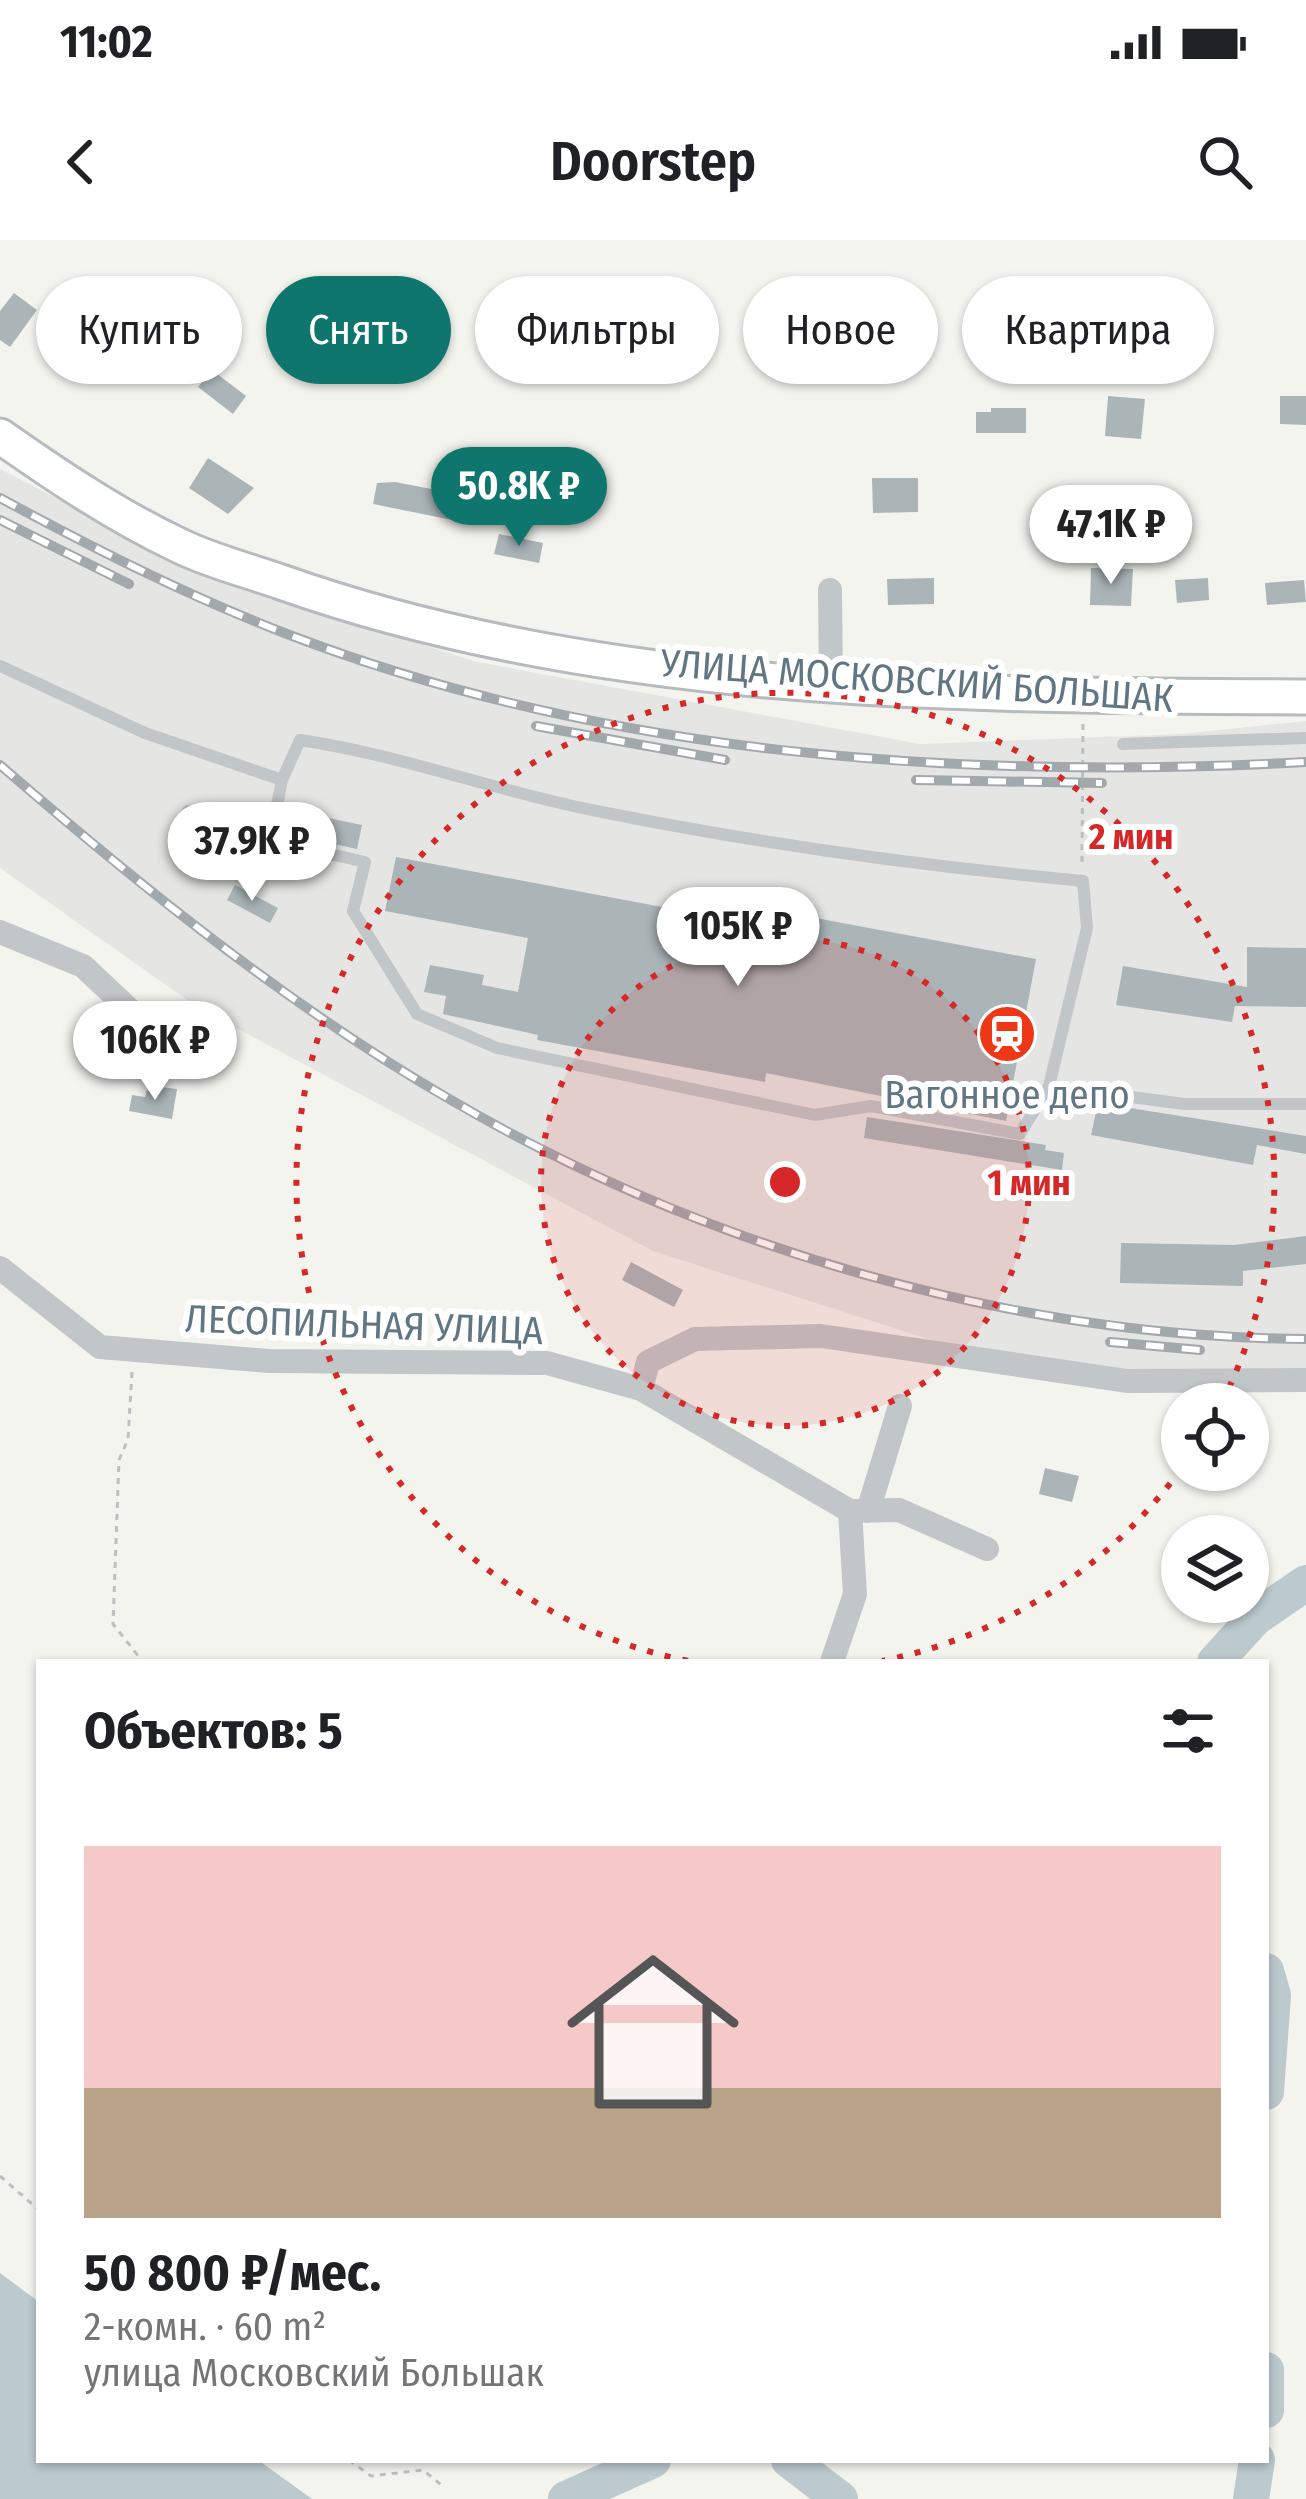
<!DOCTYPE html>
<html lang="ru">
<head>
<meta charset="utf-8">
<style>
	body { margin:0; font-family:"Fira Sans Condensed",sans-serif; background:#f6f6f6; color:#202124; height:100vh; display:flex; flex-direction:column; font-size:45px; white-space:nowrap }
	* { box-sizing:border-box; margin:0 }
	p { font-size:39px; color:#757577 }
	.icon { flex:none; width:66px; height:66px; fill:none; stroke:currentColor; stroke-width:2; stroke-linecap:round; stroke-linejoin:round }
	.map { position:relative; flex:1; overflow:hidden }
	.panel { position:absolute; left:36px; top:1419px; width:1233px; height:804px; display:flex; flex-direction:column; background:#fff; border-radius:0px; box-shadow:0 3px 9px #0004 }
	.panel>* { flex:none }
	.banner { position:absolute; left:36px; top:36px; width:1236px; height:108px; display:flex; gap:24px }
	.buttons { position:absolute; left:1161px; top:1143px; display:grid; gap:24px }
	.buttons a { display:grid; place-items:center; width:108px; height:108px; border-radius:50%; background:#fff; box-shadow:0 3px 9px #0004; font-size:60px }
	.price { position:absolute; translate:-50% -102px; padding:0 27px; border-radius:42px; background:#fff; color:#222; font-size:39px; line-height:78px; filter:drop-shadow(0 3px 6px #0008) }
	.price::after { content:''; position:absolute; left:50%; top:72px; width:36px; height:27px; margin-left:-18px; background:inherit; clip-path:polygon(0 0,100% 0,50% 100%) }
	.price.on { background:#0f766e; color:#fff }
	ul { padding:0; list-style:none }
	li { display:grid; align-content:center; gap:24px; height:636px; padding:0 48px }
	li span { display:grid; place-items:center; height:372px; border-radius:0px; color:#555 }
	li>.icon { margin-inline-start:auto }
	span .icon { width:216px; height:216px; fill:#fffc; stroke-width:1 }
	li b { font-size:51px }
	h2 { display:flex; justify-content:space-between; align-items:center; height:144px; padding:0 48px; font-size:51px }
	.pill { padding:0 42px; border-radius:54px; background:#fff; box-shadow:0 3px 9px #0004; font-size:42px; line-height:108px }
	.pill.on { background:#0f766e; color:#fff }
	.status { display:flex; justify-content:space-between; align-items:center; height:84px; padding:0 60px; background:#fff; direction:ltr }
	.status svg { height:33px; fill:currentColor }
	header { display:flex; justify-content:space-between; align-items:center; height:156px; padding:0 48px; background:#fff; font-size:54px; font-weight:600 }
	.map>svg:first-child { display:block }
	.built { fill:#e5e5e3 }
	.water { fill:#bcc9cd }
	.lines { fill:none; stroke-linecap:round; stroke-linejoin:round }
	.river { stroke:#bcc9cd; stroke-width:36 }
	.building { fill:#abb5b8 }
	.secondary-casing { stroke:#b5bbbf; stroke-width:39 }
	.path { stroke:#bdbfc1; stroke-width:3; stroke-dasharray:6 6; stroke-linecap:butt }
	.lane { stroke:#c1c6c8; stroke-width:12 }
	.street { stroke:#c1c6c8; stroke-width:24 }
	.secondary { stroke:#fff; stroke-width:33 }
	.rail-casing { stroke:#a1a9ad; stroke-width:10 }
	.rail { stroke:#fff; stroke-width:6; stroke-dasharray:18; stroke-linecap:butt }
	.ring { fill:none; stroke:#d62828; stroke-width:6; stroke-dasharray:6 12 }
	.labels { text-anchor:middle; stroke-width:12; stroke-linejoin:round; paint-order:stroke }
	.street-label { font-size:39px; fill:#617683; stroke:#fff }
	.poi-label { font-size:39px; fill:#617683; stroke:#fff }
	.centre { fill:#d62828; stroke:#fff; stroke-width:6 }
	.ring-label { font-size:36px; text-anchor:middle; font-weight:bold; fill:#d62828; stroke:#fff; stroke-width:12; stroke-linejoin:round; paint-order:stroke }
</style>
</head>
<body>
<div class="status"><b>11:02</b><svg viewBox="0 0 49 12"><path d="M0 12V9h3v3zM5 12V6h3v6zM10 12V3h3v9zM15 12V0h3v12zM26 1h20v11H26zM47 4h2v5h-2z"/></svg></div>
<header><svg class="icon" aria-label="back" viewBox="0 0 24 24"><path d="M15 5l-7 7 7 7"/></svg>Doorstep<svg class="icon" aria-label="search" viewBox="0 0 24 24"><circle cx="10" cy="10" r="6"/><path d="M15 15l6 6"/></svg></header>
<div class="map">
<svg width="1306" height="2259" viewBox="0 0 1306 2259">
	<rect width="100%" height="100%" fill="#f4f4ef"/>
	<path class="built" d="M0 229 207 335 477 422 920 504 1180 494 1306 481V1147L1022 1129 653 1011 197 767 0 628Z"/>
	<path class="water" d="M0 2033 39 2062V2220H258L312 2259H0Z"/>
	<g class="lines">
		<path class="river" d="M1215 1422 1255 1378 1306 1343
			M1266 1731 1273 1755 1266 1852
			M1266 2130V2170
			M789 2220 840 2259
			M566 2259 653 2220
			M1251 2259 1257 2220"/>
	</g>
	<path class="building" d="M14 53 37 70 10 107 0 100V71Z
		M117 54 143 70 123 101 98 85Z
		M864 90 866 117 828 119 827 92Z
		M212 130 246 156 233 174 198 147Z
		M1108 156 1145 159 1141 199 1105 196Z
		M1280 156H1306V185L1280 184Z
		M991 168H1026V193H976V172H991Z
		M208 218 254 248 228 274 189 248Z
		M872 238H918V272L873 273Z
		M395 242 473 257 472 263 481 265 477 285 373 264 377 243Z
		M499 294 543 303 539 323 494 314Z
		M1091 328 1133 329 1131 366 1090 365Z
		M934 338V364L888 365 887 339Z
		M1208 338 1209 360 1177 363 1175 340Z
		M1304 340 1306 362 1267 365 1265 343Z
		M290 570 362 585 357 609 285 593Z
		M396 617 694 673 697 656 1036 719 1006 881 766 833 765 842 537 800 538 795 443 774 446 756 424 752 430 725 484 735 482 745 518 752 528 698 385 671Z
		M235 645 278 668 270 683 227 660Z
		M1247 707 1306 708V767L1235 766 1232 782 1116 765 1123 726 1247 747Z
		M160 847 177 849 172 879 129 871 132 855 145 857 147 850 159 852Z
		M1098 863 1306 896V914L1257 905 1253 925 1091 895Z
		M867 877 1046 905 1045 910 1064 913 1062 930 864 898Z
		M1306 996V1024L1243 1031V1046L1120 1043 1121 1003 1234 1005Z
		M631 1022 683 1050 674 1067 622 1040Z
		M1045 1228 1079 1236 1072 1262 1039 1254Z"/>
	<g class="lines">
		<g class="secondary-casing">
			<path id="secondary" d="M0 196C57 236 115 275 178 305 210 321 247 330 281 342 606 457 966 455 1306 457"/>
		</g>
		<path class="path" d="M1082 622 1083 482
			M132 1132 128 1199 119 1220 113 1384 143 1422
			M0 1936 39 1970
			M349 2220 371 2236 423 2230 445 2248"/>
		<path class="lane" d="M0 426 145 493 282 540 300 500C402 515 501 553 602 572 761 604 922 626 1083 641L1087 688 1049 846 1184 864H1306
			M1123 504 1306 498
			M282 540 270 600 365 622 353 671 417 774 497 808 815 875 871 866 1020 894 1049 846
			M188 571 270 600"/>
		<path class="street" d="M830 350 831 443
			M0 692 83 726 164 802
			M0 1028 100 1107 269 1121 547 1123 641 1149 850 1271 855 1354 832 1422
			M641 1149 648 1122 695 1099 821 1096 1127 1141 1306 1140
			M850 1271 899 1270 987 1309
			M868 1271 900 1166"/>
		<use href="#secondary" class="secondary"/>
		<g class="rail-casing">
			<path id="rail" d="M0 258C93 308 188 356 287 394 608 517 966 540 1306 522
				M0 280 129 344
				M536 486 725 520
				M0 525C140 646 290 767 451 860 705 1008 1011 1097 1306 1099
				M916 540 1102 543
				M1110 1102 1200 1110"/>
		</g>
		<use href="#rail" class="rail"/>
	</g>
	<circle cx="785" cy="942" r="244" fill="#d62828" fill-opacity=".12"/>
	<g class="ring">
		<circle cx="785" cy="942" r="244"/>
		<path d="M1181 1229A489 489 0 0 1 882 1421M688 1421A489 489 0 1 1 1223 1160"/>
	</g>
	<defs>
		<g id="station-disc" transform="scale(3)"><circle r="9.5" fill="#ee3716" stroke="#fff"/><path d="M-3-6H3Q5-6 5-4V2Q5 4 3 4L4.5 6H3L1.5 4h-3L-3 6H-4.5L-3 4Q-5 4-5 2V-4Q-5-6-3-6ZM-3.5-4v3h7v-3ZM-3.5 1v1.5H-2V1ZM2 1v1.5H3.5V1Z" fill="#fff"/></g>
	</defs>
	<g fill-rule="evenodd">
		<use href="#station-disc" x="1007" y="794"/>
	</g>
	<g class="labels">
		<g class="street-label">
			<text transform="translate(917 440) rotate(4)" y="14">УЛИЦА МОСКОВСКИЙ БОЛЬШАК</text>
			<text transform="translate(364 1084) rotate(2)" y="14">ЛЕСОПИЛЬНАЯ УЛИЦА</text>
		</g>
		<g class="poi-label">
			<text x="1007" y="868">Вагонное депо</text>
		</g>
	</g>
	<circle cx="785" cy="942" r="18" class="centre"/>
	<g class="ring-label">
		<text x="1131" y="609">2 мин</text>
		<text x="1029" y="955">1 мин</text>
	</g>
</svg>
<div class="buttons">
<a><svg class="icon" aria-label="locate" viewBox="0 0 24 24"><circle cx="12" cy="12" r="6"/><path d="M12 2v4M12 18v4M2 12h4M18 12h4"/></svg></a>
<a><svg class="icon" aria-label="layers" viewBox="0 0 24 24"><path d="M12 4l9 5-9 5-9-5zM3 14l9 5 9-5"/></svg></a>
</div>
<b class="price on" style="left:519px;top:309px">50.8K ₽</b>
<b class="price" style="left:1111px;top:347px">47.1K ₽</b>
<b class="price" style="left:252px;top:664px">37.9K ₽</b>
<b class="price" style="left:738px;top:749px">105K ₽</b>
<b class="price" style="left:155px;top:863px">106K ₽</b>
<div class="banner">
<a class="pill">Купить</a>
<a class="pill on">Снять</a>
<a class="pill">Фильтры</a>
<a class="pill">Новое</a>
<a class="pill">Квартира</a>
</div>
<section class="panel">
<h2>Объектов: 5<svg class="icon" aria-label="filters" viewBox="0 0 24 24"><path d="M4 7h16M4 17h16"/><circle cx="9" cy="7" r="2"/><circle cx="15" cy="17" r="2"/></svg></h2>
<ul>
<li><span style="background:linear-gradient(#f6c9c9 65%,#b9a48a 0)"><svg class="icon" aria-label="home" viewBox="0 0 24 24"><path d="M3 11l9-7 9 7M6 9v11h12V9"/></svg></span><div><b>50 800 ₽/мес.</b><p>2-комн. · 60 m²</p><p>улица Московский Большак</p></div></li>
</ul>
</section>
</div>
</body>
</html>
